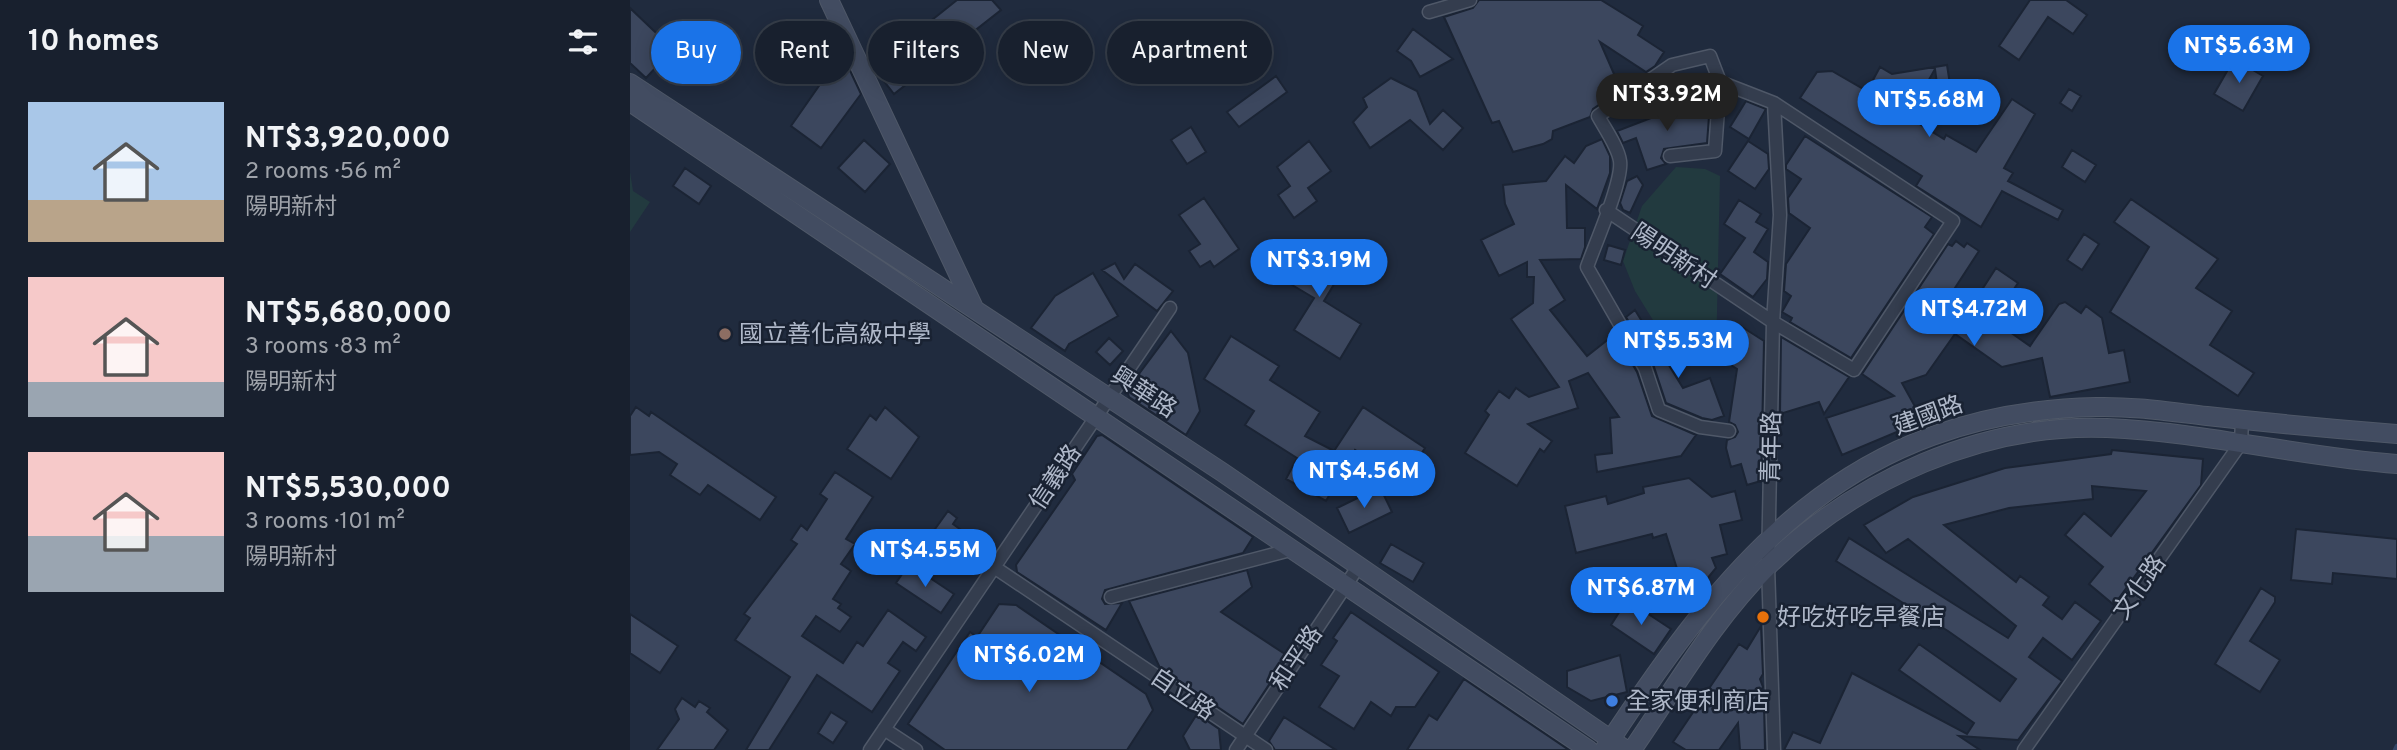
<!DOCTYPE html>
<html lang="en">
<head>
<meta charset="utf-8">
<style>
	body { margin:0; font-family:Overpass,"Noto Sans TC",sans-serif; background:#252d3a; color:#f1f3f6; height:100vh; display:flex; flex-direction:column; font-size:26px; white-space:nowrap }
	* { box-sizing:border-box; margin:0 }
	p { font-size:23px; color:#9fa3aa }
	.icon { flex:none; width:38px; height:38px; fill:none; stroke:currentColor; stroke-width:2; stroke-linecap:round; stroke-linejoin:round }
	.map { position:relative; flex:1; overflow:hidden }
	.panel { display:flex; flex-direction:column; background:#18202e; width:630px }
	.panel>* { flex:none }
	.top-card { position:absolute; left:21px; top:21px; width:665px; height:63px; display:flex; gap:14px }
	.price { position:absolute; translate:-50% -60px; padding:0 16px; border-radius:24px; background:#1a73e8; color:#fff; font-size:23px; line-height:46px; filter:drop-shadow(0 2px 4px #0008) }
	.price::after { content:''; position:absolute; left:50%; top:42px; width:21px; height:16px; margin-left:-10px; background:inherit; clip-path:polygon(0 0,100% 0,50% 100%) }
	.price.active { background:#222; color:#fff }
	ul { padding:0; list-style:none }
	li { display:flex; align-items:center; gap:21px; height:175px; padding:0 28px }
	li span { display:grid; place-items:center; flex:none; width:196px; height:140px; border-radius:0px; color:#555 }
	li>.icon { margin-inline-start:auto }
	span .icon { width:84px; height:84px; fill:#fffc; stroke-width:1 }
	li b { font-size:30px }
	h2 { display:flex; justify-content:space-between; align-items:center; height:84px; padding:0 28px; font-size:30px }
	.tag { padding:0 24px; border-radius:32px; background:#18202e; box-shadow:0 4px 18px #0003,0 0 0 2px #363e4a; font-size:24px; line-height:63px }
	.tag.active { background:#1a73e8; color:#fff }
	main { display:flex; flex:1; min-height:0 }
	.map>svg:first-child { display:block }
	.green { fill:#223a3f }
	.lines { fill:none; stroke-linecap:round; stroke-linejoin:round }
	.stream { stroke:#324567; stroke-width:4.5 }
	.building { fill:#3c475e; stroke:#1b2434; stroke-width:2 }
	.street-casing { stroke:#4f5868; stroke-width:15 }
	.secondary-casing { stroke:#4f5868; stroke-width:20 }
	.street { stroke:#343d4e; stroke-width:12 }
	.secondary { stroke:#424c61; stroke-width:18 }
	.education-dot { fill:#8d6e63; stroke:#192232; stroke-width:2.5 }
	.food-dot { fill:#e8710a; stroke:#192232; stroke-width:2.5 }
	.shop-dot { fill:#3f7fe0; stroke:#192232; stroke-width:2.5 }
	.labels { text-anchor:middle; stroke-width:5; stroke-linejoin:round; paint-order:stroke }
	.street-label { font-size:24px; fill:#afb8c9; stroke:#192232 }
	.poi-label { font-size:24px; fill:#afb8c9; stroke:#192232; text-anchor:start }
</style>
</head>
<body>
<main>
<section class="panel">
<h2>10 homes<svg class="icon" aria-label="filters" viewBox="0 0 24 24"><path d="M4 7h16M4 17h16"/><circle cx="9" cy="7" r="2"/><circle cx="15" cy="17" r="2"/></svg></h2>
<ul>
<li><span style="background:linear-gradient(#a9c7e8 70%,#b9a48a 0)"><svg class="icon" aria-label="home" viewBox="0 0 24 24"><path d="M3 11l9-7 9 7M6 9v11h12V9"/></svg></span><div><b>NT$3,920,000</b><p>2 rooms · 56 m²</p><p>陽明新村</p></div></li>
<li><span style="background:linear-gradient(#f6c9c9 75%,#9aa5b1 0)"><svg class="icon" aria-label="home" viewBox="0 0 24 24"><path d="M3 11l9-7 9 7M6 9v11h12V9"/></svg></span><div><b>NT$5,680,000</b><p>3 rooms · 83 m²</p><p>陽明新村</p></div></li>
<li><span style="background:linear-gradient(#f6c9c9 60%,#9aa5b1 0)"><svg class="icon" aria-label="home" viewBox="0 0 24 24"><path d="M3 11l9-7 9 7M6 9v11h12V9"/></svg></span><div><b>NT$5,530,000</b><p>3 rooms · 101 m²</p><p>陽明新村</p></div></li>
</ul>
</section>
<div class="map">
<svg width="1767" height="750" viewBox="0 0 1767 750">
	<rect width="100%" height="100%" fill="#202b3e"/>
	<path class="green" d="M1046 167 1075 169 1090 176 1086 358 1043 362 1039 346 1005 291 993 261 1012 206Z
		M0 172 3 191 20 202 0 232Z"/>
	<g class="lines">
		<path class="stream" d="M1765 750 1767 746"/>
	</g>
	<path class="building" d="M327 0H362L371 10 264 94 243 67Z
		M849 0H971L1013 26 1008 35 1034 52 1025 66 1016 72 970 42 991 90 963 109 960 117 923 131 922 139 913 144 883 152 869 121 862 123 814 17 843 8Z
		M1400 0H1436L1457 15 1443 34 1418 17 1389 60 1369 46Z
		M0 8 43 49 16 78 0 63Z
		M783 29 823 59 790 77 781 61 767 51Z
		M1604 59 1633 76 1613 111 1584 94Z
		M216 62 231 94 191 148 161 126 191 83Z
		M1317 65 1322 97 1309 99 1305 69 1278 117 1314 139 1316 135 1346 152 1382 99 1405 114 1374 168 1383 173 1378 181 1433 210 1428 220 1372 191 1351 227 1286 186 1292 176 1170 98 1187 72 1202 71 1237 91 1250 67 1262 74Z
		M646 76 657 92 609 127 597 112Z
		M761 78 787 91 800 124 813 110 833 128 813 150 780 120 740 148 723 122 737 107 733 98Z
		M1439 89 1451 96 1442 111 1430 103Z
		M1116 101 1136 109 1119 139 1100 127Z
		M1068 106 1069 117 1079 116 1077 143 1034 149 1031 158 1036 164 1017 170 1006 138 993 143 987 131 1034 113V110Z
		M561 127 576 152 557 164 541 140Z
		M1175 136 1302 217 1295 227 1304 234 1221 358 1160 322 1162 318 1152 312 1161 296 1154 291 1156 264 1180 228 1159 213 1158 198 1171 179 1156 169V165Z
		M972 139 980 156V173L967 209 936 185 937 228H955V247L951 259 910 260 935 300 920 310 957 356 985 334 1007 372 1022 416 1066 435 1051 456 967 472 965 455 982 453 980 418 989 417 958 373 939 381 948 408 898 424 922 441 914 452 910 449 887 486 835 453 859 415 855 411 869 391 879 398 886 388 899 397 929 387 881 319 903 303 904 277H897V262L869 276 851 240 884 224 875 204 873 185 916 181 935 156 944 163 956 146Z
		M234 140 260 164 235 192 208 168Z
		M679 141 701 171 678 188 687 201 664 218 648 195 660 186 647 167Z
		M1118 141 1138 154 1139 169 1125 189 1098 171Z
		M1442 150 1466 165 1455 182 1432 167Z
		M55 168 81 186 69 204 43 186Z
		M1007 176 1013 185 1000 213 993 210 990 203 997 181Z
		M574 198 609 249 584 267 580 261 570 267 559 251 570 244 549 215Z
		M1501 199 1588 259 1566 288 1602 311 1580 345 1624 373 1608 396 1480 312 1519 247 1484 222Z
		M1109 200 1131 214 1126 222 1138 229 1124 252 1138 262 1137 279 1123 297 1090 274 1115 238 1094 224Z
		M1454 234 1469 244 1452 270 1437 260Z
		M1326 241 1334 247 1337 243 1349 251 1323 291 1342 305 1366 268 1388 283 1363 320 1400 346 1429 304 1435 302 1451 313 1456 306 1472 318 1479 353 1494 350 1500 382 1420 397 1412 358 1372 367 1325 334 1296 375 1272 383 1293 421 1212 455 1196 418 1264 396 1232 374 1318 244 1322 246Z
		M679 244 715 266 694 301 731 324 710 359 664 330 684 298 642 273 656 250 670 259Z
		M978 245 995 250 991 265 974 260Z
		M485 263 494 279 505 264 543 291 527 311 472 270Z
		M463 273 488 316 439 344 435 351 401 328 425 296Z
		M1005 310 1053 388 1080 378 1094 416 1082 420 1072 418 1036 403 1023 364 996 317Z
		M1109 325 1134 341 1131 481 1117 485 1111 464 1101 467 1096 448 1097 440 1105 437 1108 432 1105 425 1099 422 1107 369 1090 358Z
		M541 331 558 353 570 411 556 435 499 397 497 390Z
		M601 336 649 366 640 380 690 412 675 436 704 451 733 407 795 448 773 482 725 450 696 501 656 479 667 458 615 425 624 411 574 379Z
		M1151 337 1219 377 1194 414 1189 402 1150 414Z
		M479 338 493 351 480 365 466 352Z
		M6 407 19 416 21 412 146 497 130 520 78 485 70 495 40 475 47 464 29 452 0 455V416Z
		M255 407 289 437 261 479 217 449 240 415 246 420Z
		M472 435 623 537 613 553 475 590 472 599 475 604 492 603 476 630 387 572 386 565 445 480 442 474 467 436Z
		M1482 450 1573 459 1571 485 1484 605 1459 584 1473 567 1435 535 1454 513 1481 536 1516 491 1462 486 1463 499 1379 508 1314 525 1386 582 1390 576 1419 597 1413 605 1432 619 1445 602 1471 621 1442 660 1413 638 1399 657 1432 681 1388 740 1329 736 1350 750H1154L1163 732 1190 743 1222 673 1337 734 1344 723 1269 670 1289 644 1370 701 1386 679 1318 631 1206 561 1219 538 1378 638 1386 626 1278 539 1256 553 1234 525 1283 497 1375 468 1481 454Z
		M205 472 243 497 216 539 225 544 211 564 221 571 203 599 211 604 208 608 221 617 210 632 186 616 172 636 213 663 227 642 233 646 258 610 296 637 286 651 273 642 258 663 270 671 242 712 187 675 139 750H116L160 677 105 640 120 618 114 614 167 544 161 540 171 525 177 530 197 499 190 494Z
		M1059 478 1082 497 1105 491 1112 520 1090 525 1097 554 1082 558 1086 568 1068 590 1055 594 1036 534 1023 538 1022 534 946 553 935 506 976 496 978 504 1014 493 1013 487Z
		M750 487 762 512 719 533 707 508Z
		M318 511 327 518 323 524 357 549 343 568 300 536Z
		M1666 529 1767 539V579L1703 573 1702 584 1661 580Z
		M761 544 794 563 783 582 750 563Z
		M279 564 324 594 311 613 266 583Z
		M617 570 622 587 591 612 658 656 613 724 530 668 499 601Z
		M1631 588 1645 597V602L1620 641 1650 660 1630 692 1585 664Z
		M997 600 1041 629 1024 654 981 625Z
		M369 604 386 605 516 694 523 710 497 750H315L278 724 340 632 347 637Z
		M721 612 809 672 785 707H766L761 716 741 702 724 729 689 707 709 676 691 665 707 641 703 638Z
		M0 614 48 646 30 673 0 653Z
		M1131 626 1133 674 1130 679 1133 687 1122 704H1134L1135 750H1110L1108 723 1089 750H1056L1043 742 1109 644 1117 649Z
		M990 655 997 692 961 701 937 687V671Z
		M834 679 939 750H777L799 715 807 720Z
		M52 698 65 707 69 701 80 708 77 712 98 730 84 750H27L49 719 45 709Z
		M201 712 217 722 203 743 188 733Z
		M567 714 589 729 591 750H560L553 736Z
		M654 717 706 750H645L639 741Z"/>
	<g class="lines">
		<g class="street-casing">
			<path id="street" d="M799 12 840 0
				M1040 156 1085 151 1090 82
				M976 210 1143 322 1224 370 1323 221 1144 103 1090 82 1080 56 1042 65 968 116C975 129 988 147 990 161 993 181 965 244 957 267L1015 368 1029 410 1070 427 1099 431
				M364 567 636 750
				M481 597 664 549
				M254 729 286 750
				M240 750 540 308
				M606 750 728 567
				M1144 750 1138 566 1143 322 1150 215 1144 103
				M1394 750 1611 443 1612 420"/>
		</g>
		<g class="secondary-casing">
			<path id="secondary" d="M199 0 345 310
				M0 83 592 472 996 750
				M0 102 959 750
				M974 750C1099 559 1219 412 1466 407 1503 406 1541 412 1577 416 1640 423 1704 429 1767 434
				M1002 750C1045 688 1084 619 1138 566 1226 480 1352 423 1477 428 1575 432 1670 457 1767 464"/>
		</g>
		<use href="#street" class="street"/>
		<use href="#secondary" class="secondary"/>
	</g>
	<circle class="education-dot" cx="95" cy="334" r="7"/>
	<circle class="food-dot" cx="1133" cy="617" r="7"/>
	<circle class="shop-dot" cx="982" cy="701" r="7"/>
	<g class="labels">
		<g class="street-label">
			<text transform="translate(1044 256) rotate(34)" y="8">陽明新村</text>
			<text transform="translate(514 392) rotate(33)" y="8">興華路</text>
			<text transform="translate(1298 415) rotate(-20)" y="8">建國路</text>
			<text transform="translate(1141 447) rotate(-89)" y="8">青年路</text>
			<text transform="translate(425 477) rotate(-56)" y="8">信義路</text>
			<text transform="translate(1509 587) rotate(-55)" y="8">文化路</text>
			<text transform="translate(666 658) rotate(-56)" y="8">和平路</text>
			<text transform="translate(553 694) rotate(34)" y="8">自立路</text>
		</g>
		<g class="poi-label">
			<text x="109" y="342">國立善化高級中學</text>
			<text x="1147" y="625">好吃好吃早餐店</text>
			<text x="996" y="709">全家便利商店</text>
		</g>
	</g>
</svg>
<b class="price" style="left:1609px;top:85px">NT$5.63M</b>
<b class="price active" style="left:1037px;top:133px">NT$3.92M</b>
<b class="price" style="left:1299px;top:139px">NT$5.68M</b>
<b class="price" style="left:689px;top:299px">NT$3.19M</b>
<b class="price" style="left:1344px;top:348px">NT$4.72M</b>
<b class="price" style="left:1048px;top:380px">NT$5.53M</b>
<b class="price" style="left:734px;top:510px">NT$4.56M</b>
<b class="price" style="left:295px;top:589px">NT$4.55M</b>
<b class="price" style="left:1011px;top:627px">NT$6.87M</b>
<b class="price" style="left:399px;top:694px">NT$6.02M</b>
<div class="top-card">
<a class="tag active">Buy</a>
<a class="tag">Rent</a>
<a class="tag">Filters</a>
<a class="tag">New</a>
<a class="tag">Apartment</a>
</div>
</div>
</main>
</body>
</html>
